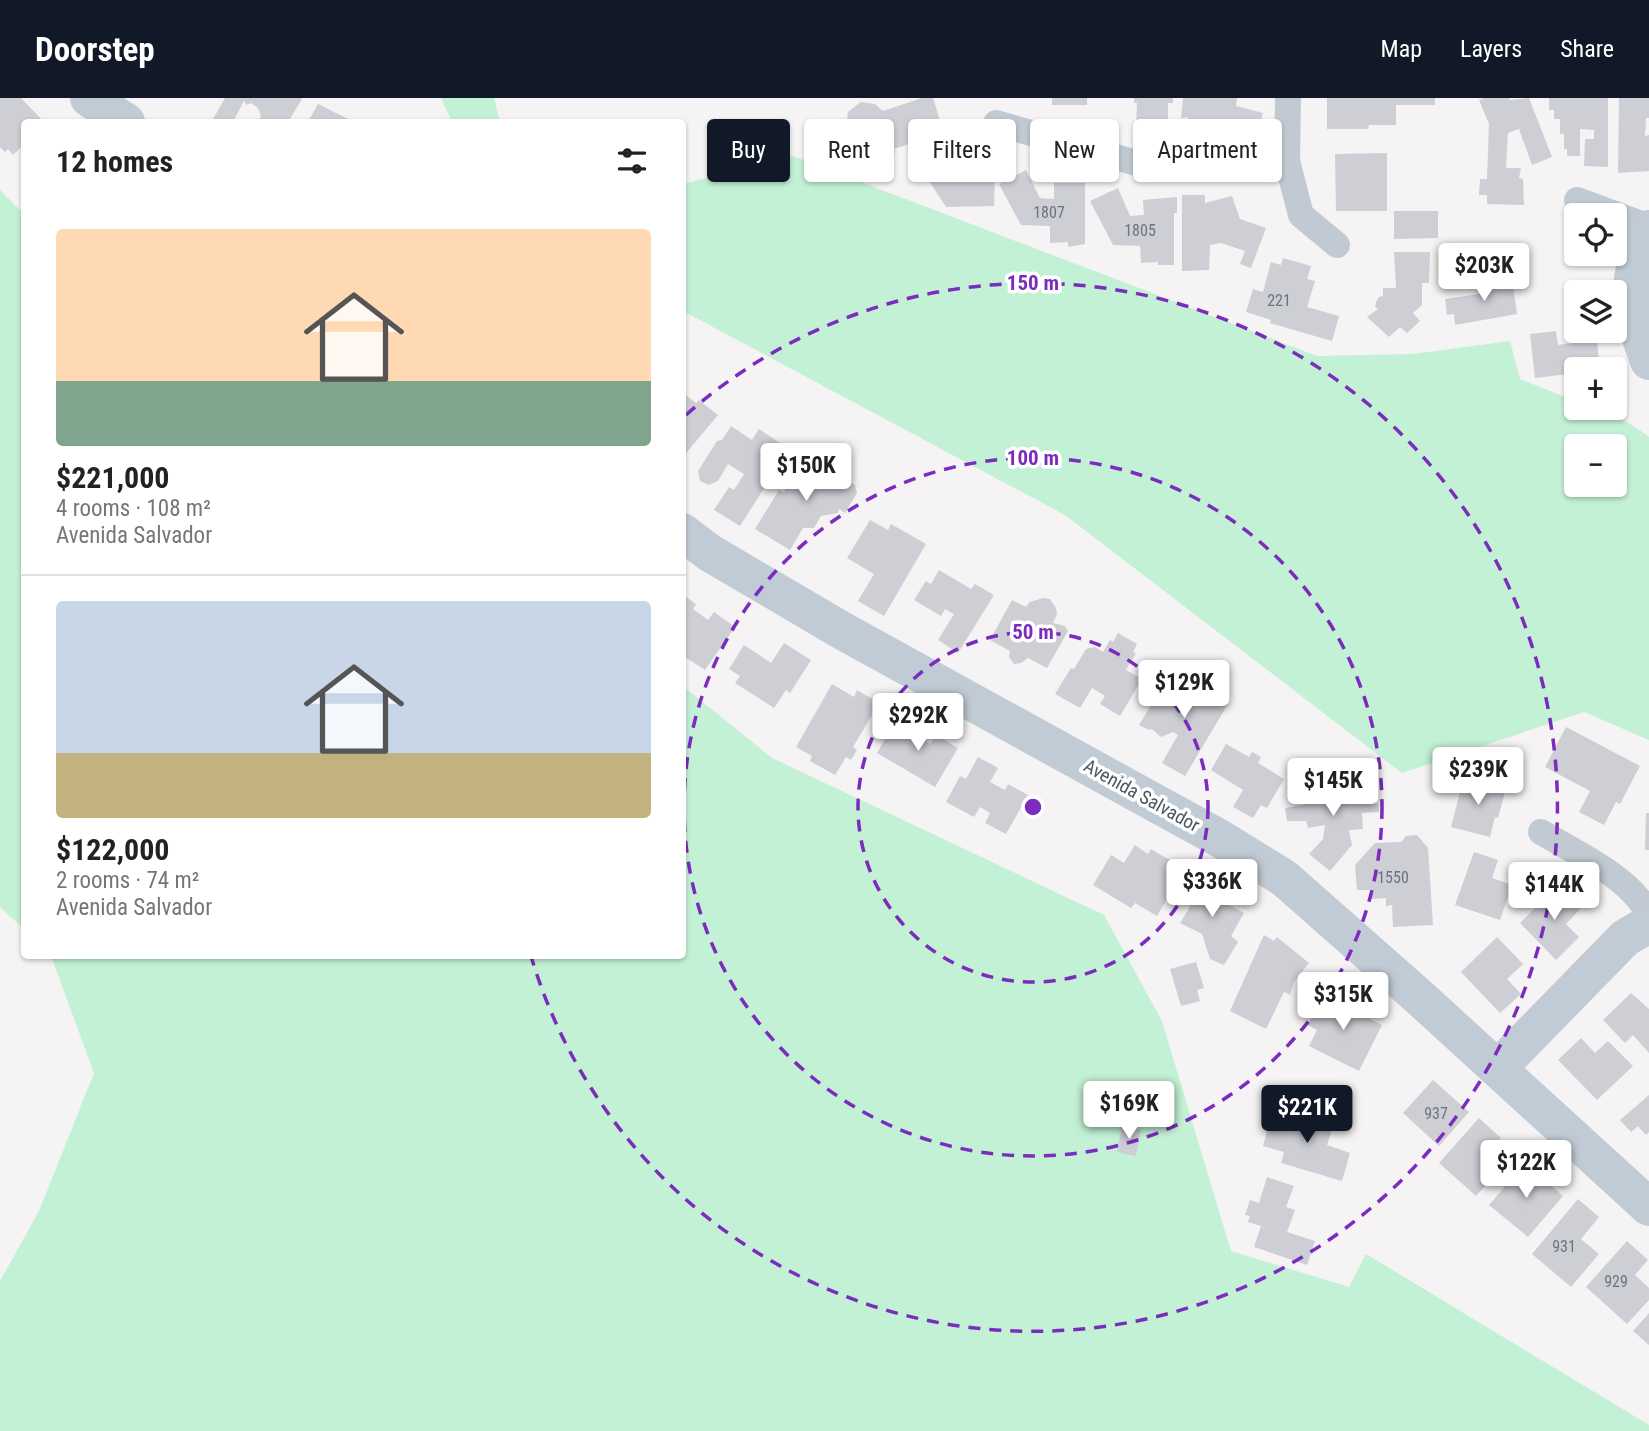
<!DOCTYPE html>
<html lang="en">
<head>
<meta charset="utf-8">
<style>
	body { margin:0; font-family:"Roboto Condensed",sans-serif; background:#f2f2f2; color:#222; height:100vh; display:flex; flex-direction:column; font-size:26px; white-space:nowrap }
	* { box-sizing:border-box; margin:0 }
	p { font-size:23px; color:#767676 }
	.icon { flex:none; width:38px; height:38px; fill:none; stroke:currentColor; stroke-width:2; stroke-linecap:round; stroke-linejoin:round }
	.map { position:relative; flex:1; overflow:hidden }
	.side { position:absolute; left:21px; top:21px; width:665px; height:840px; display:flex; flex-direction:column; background:#fff; border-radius:7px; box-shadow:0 2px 5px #0004 }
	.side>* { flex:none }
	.banner { position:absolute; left:707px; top:21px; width:665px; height:63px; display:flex; gap:14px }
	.tools { position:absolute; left:1564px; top:105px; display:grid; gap:14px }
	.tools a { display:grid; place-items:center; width:63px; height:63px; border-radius:7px; background:#fff; box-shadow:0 2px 5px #0004; font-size:35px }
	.price { position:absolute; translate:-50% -60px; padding:0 16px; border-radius:7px; background:#fff; color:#222; font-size:23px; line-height:46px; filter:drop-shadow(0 2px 4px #0008) }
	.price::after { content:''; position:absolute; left:50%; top:42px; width:21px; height:16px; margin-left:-10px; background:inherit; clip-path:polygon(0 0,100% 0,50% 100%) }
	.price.active { background:#111827; color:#fff }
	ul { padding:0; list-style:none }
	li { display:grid; align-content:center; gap:14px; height:371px; padding:0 35px }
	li+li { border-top:2px solid #e0e0e0 }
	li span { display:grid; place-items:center; height:217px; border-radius:7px; color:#555 }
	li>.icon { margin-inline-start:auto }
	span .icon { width:126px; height:126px; fill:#fffc; stroke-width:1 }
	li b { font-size:30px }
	h2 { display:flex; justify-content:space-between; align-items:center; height:84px; padding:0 35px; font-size:30px }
	.chip { padding:0 24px; border-radius:7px; background:#fff; box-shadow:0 2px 5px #0004; font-size:24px; line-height:63px }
	.chip.active { background:#111827; color:#fff }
	header { display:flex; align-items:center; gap:42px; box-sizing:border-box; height:98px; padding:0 35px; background:#111827; color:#fff }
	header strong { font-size:33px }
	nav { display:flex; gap:38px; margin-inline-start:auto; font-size:24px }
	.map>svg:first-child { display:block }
	.green { fill:#c3f1d5; fill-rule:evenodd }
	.building { fill:#cdcfd5 }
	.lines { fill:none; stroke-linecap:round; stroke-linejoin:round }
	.street { stroke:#c1cad2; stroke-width:26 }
	.secondary { stroke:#c1cbd6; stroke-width:38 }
	.ring { fill:none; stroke:#7b2cbf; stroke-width:3.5; stroke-dasharray:12 9 }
	.labels { text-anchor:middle; stroke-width:7; stroke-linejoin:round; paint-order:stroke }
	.number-label { font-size:16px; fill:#6b747e }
	.street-label { font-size:19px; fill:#4a5661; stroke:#fff }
	.centre { fill:#7b2cbf; stroke:#fff; stroke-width:3.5 }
	.ring-label { font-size:21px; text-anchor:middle; font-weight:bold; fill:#7b2cbf; stroke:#fff; stroke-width:7; stroke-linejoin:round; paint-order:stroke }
</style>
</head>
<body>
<header>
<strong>Doorstep</strong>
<nav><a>Map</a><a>Layers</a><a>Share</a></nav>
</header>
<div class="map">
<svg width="1649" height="1333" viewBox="0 0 1649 1333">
	<rect width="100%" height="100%" fill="#f5f3f3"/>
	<path class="green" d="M441 0H494L500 24H452Z
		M793 58 1317 258 1413 256 1510 243 1520 281 1577 304V310C1602 310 1630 323 1649 339V642L1584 614 1402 675 1065 417 683 213V86ZM1577 348H1615V387H1577Z
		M0 92 24 116V831L0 809Z
		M683 588 772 660 1104 817 1162 923 1231 1153 1349 1189 1366 1156 1649 1327V1333H0V1183L39 1113 94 975 51 858H682Z"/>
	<path class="building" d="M0 0H21L44 24H24V46L13 57 8 51 5 54 0 49Z
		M225 0H301L302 1 288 24H257L261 19 258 10 251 5 247 7 244 3 233 24 223 22 219 24 213 21Z
		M922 0H933L942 29 915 38 918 43 894 51 895 55 876 60 869 42 856 44 846 31 848 14 861 4 875 6 883 13Z
		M1052 0H1087V7H1052Z
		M1134 0H1173V5H1168V29H1136L1137 5H1134Z
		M1183 0H1237L1236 8 1263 15 1255 42 1228 35 1229 30H1188V19L1181 20Z
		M1327 0H1435V7H1396V27H1369L1368 31H1327Z
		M1484 0H1509L1510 2 1529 0 1552 59 1532 67 1519 31 1508 35 1506 70H1521L1519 80 1523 81 1524 107 1487 106V97H1479L1480 81H1487L1489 26 1479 2Z
		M1549 0H1608V69L1584 68 1585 41H1594V32L1580 31V58H1567V51H1564V36H1560V21H1554V12H1549Z
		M1619 0H1649V20H1646L1645 38 1649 37V73L1618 75Z
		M318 6 354 24H308Z
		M950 38 967 61 956 68 961 75H965L966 67 995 68 994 108 946 109 914 60Z
		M1387 55V113H1336L1335 56Z
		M1026 72 1040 100 1054 101V85H1085V146L1068 149V144L1050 145V128L1021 127 999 86Z
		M1118 90 1130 118 1144 117 1143 102 1177 99V115H1174V167H1158V164L1141 165 1140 148 1113 147 1090 103Z
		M1182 97H1205V105L1232 98 1240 121 1266 130 1251 170 1240 166 1245 153 1221 145 1210 147 1209 172 1182 173Z
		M1394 113H1438V140L1394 141Z
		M1394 154H1430L1429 185H1422V207L1413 215 1420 223 1407 235 1400 229 1389 239 1367 219 1378 211 1375 209 1376 204 1379 199 1383 198V190H1396Z
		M1283 160 1311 168 1307 181 1315 183 1307 209 1339 218 1332 243 1270 225 1271 222 1246 214 1253 191 1263 194 1271 164 1281 167Z
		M1512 180 1517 216 1455 227 1454 216 1447 217 1445 201 1486 195 1484 183Z
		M1556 233 1558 247 1597 242 1600 271H1577V275L1535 280 1530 236Z
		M682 294 696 305 699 302 718 317 682 360Z
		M731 328 752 342 759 331 783 347 773 363 779 367 740 428 714 412 729 389 734 392 744 376 728 366 718 383 709 387 700 383 698 373 717 343 722 342Z
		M823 360 830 365 832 374 855 387 857 395 845 415 839 411 838 415 821 418 814 430H803L790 452 755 431 779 392 784 394 795 376 798 378 809 362Z
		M870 422 888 432 891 426 926 446 884 518 858 503 874 476 847 460Z
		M939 472 971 491 975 486 994 497 958 555 938 542 954 516 945 511 941 518 914 502 926 483 931 486Z
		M682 496 696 506 693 511 708 522 714 514 735 529 705 572 682 557Z
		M1043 500 1050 501 1056 510 1057 516 1053 525 1065 528 1068 533 1047 570 1028 560 1021 565 1014 566 1009 559 1010 553 990 542 1012 502 1026 509 1030 504Z
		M1118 535 1137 546 1133 554 1136 555 1126 572 1142 581 1120 618 1100 606 1105 598 1092 590 1080 610 1055 596 1071 570 1074 571 1086 551 1095 549 1103 554 1110 542 1113 544Z
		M784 545 811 562 790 595 786 592 774 610 735 585 740 578 729 571 744 547 771 565Z
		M1172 573 1228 606 1185 678 1162 665 1178 637 1173 634 1161 639 1152 631 1149 632 1139 627Z
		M832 586 854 599 857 592 879 605 853 649 857 652 851 662 846 659 835 677 810 663 812 658 796 649Z
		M903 621 925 634 921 640 930 646 936 637 958 650 935 689 877 655 888 636 892 639Z
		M1566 629 1640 668 1620 706 1616 704 1604 727 1579 714 1590 693 1545 669Z
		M1226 646 1249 659 1252 654 1261 659 1258 665 1284 681 1267 710 1261 707 1253 720 1233 709 1243 692 1211 672Z
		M978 659 998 670 990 684 1005 692 1008 686 1028 697 1006 736 985 725 990 715 980 709 974 719 946 704 960 678 966 681Z
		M1464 679 1506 690 1498 720 1495 719 1490 739 1451 729Z
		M1315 681 1321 685 1322 690 1349 687 1350 696 1377 694 1376 706H1379V714L1362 715 1363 731 1349 732 1352 747 1330 773 1309 756 1323 741 1325 727 1308 730 1306 723H1287L1285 710 1308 706 1306 696 1300 695V689L1306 683Z
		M1646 715H1649V752H1645Z
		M1417 737 1428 750 1433 827 1393 829 1392 807 1386 808V800L1371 801 1370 792H1357L1355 767 1375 745 1401 744 1406 738Z
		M1135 747 1148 756 1151 751 1180 768 1168 788 1173 791 1157 818 1135 805 1131 810 1093 787 1111 757 1124 765Z
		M1474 754 1498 762 1492 780 1512 787 1500 822 1455 807Z
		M1196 779 1232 800 1229 807 1244 815 1231 838 1238 844 1224 867 1210 861 1202 836 1180 825 1190 809 1184 796Z
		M1559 786 1582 809 1566 826 1579 839 1556 862 1520 825Z
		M1264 837 1274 843 1277 839 1309 865 1294 884 1290 897 1284 894 1266 931 1230 913Z
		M1497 839 1523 866 1507 881 1521 896 1500 915 1461 874Z
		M1196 864 1204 890 1197 892 1200 903 1181 908 1170 871Z
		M1631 895 1649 911V955L1633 937 1625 945 1603 922Z
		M1323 896 1350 910 1357 908 1364 912 1367 919 1382 927 1359 973 1309 948 1317 932 1308 927Z
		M1581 940 1595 955 1608 943 1633 968 1597 1002 1558 962Z
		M1433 982 1469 1014 1439 1048 1403 1015Z
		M1649 997V1034L1646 1037 1638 1028 1631 1034 1620 1022Z
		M1287 1012 1334 1025 1327 1047 1350 1055 1342 1083 1281 1065 1284 1054 1263 1048 1270 1022 1282 1026Z
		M1479 1020 1501 1040 1488 1054 1503 1068 1476 1098 1439 1065Z
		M1122 1029 1141 1032 1136 1058 1117 1054Z
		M1525 1065 1563 1098 1528 1139 1489 1107Z
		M1267 1079 1294 1088 1286 1109 1295 1112 1287 1134 1315 1143 1307 1167 1254 1149 1261 1128 1248 1124 1250 1118 1245 1117 1250 1102 1259 1105Z
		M1578 1101 1599 1119 1581 1141 1599 1156 1571 1189 1532 1156Z
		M1627 1143 1648 1162 1635 1177 1649 1190V1202L1627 1226 1586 1189Z
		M1649 1215V1247L1633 1233Z"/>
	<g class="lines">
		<path class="street" d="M1288 0 1287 63 1301 117 1337 147
			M996 25 1140 66 1287 63
			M1577 102 1649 129
			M1541 734C1574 754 1634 781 1649 818"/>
		<path class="secondary" d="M89 0 126 24
			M1649 131C1645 143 1639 155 1636 167 1626 198 1638 234 1649 263
			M682 434 710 455 841 532 1219 740 1284 780 1419 899 1649 1109
			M1498 970 1625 840 1649 826"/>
	</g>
	<g class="ring">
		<circle cx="1033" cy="709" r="175"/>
		<circle cx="1033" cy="709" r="349"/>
		<path d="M686 317A524 524 0 1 1 531 858"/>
	</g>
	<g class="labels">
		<g class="number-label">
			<text x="1049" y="120">1807</text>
			<text x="1140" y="138">1805</text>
			<text x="1279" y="208">221</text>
			<text x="1393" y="785">1550</text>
			<text x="1436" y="1021">937</text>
			<text x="1564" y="1154">931</text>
			<text x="1616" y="1189">929</text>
		</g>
		<g class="street-label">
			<text transform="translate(1142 697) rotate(29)" y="7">Avenida Salvador</text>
		</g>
	</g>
	<circle cx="1033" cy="709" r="10" class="centre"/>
	<g class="ring-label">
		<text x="1033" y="192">150 m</text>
		<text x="1033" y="367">100 m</text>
		<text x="1033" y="541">50 m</text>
	</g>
</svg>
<div class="tools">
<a><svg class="icon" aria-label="locate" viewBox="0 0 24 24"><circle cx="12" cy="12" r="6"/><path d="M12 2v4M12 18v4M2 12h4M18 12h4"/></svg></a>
<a><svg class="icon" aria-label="layers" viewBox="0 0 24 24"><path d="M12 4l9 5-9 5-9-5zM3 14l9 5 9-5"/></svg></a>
<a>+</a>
<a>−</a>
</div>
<b class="price" style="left:1484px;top:205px">$203K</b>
<b class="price" style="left:806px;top:405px">$150K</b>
<b class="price" style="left:1184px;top:622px">$129K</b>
<b class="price" style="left:918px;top:655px">$292K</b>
<b class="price" style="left:1478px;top:709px">$239K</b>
<b class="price" style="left:1333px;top:720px">$145K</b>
<b class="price" style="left:1212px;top:821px">$336K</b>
<b class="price" style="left:1554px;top:824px">$144K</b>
<b class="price" style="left:1343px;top:934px">$315K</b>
<b class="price" style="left:1129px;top:1043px">$169K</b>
<b class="price active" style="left:1307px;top:1047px">$221K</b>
<b class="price" style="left:1526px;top:1102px">$122K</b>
<div class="banner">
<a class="chip active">Buy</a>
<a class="chip">Rent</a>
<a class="chip">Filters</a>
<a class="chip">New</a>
<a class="chip">Apartment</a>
</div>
<section class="side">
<h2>12 homes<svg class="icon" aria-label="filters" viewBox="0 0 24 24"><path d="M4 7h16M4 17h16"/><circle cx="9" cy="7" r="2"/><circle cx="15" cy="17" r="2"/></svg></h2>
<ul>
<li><span style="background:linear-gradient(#ffd9b3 70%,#7fa58c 0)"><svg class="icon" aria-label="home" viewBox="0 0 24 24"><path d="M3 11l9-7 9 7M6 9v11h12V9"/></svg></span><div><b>$221,000</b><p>4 rooms · 108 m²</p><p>Avenida Salvador</p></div></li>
<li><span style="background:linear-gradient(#c9d6e8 70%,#c2b280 0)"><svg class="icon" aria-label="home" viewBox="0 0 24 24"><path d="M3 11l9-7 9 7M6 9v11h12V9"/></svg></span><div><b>$122,000</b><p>2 rooms · 74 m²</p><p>Avenida Salvador</p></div></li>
</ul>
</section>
</div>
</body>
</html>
